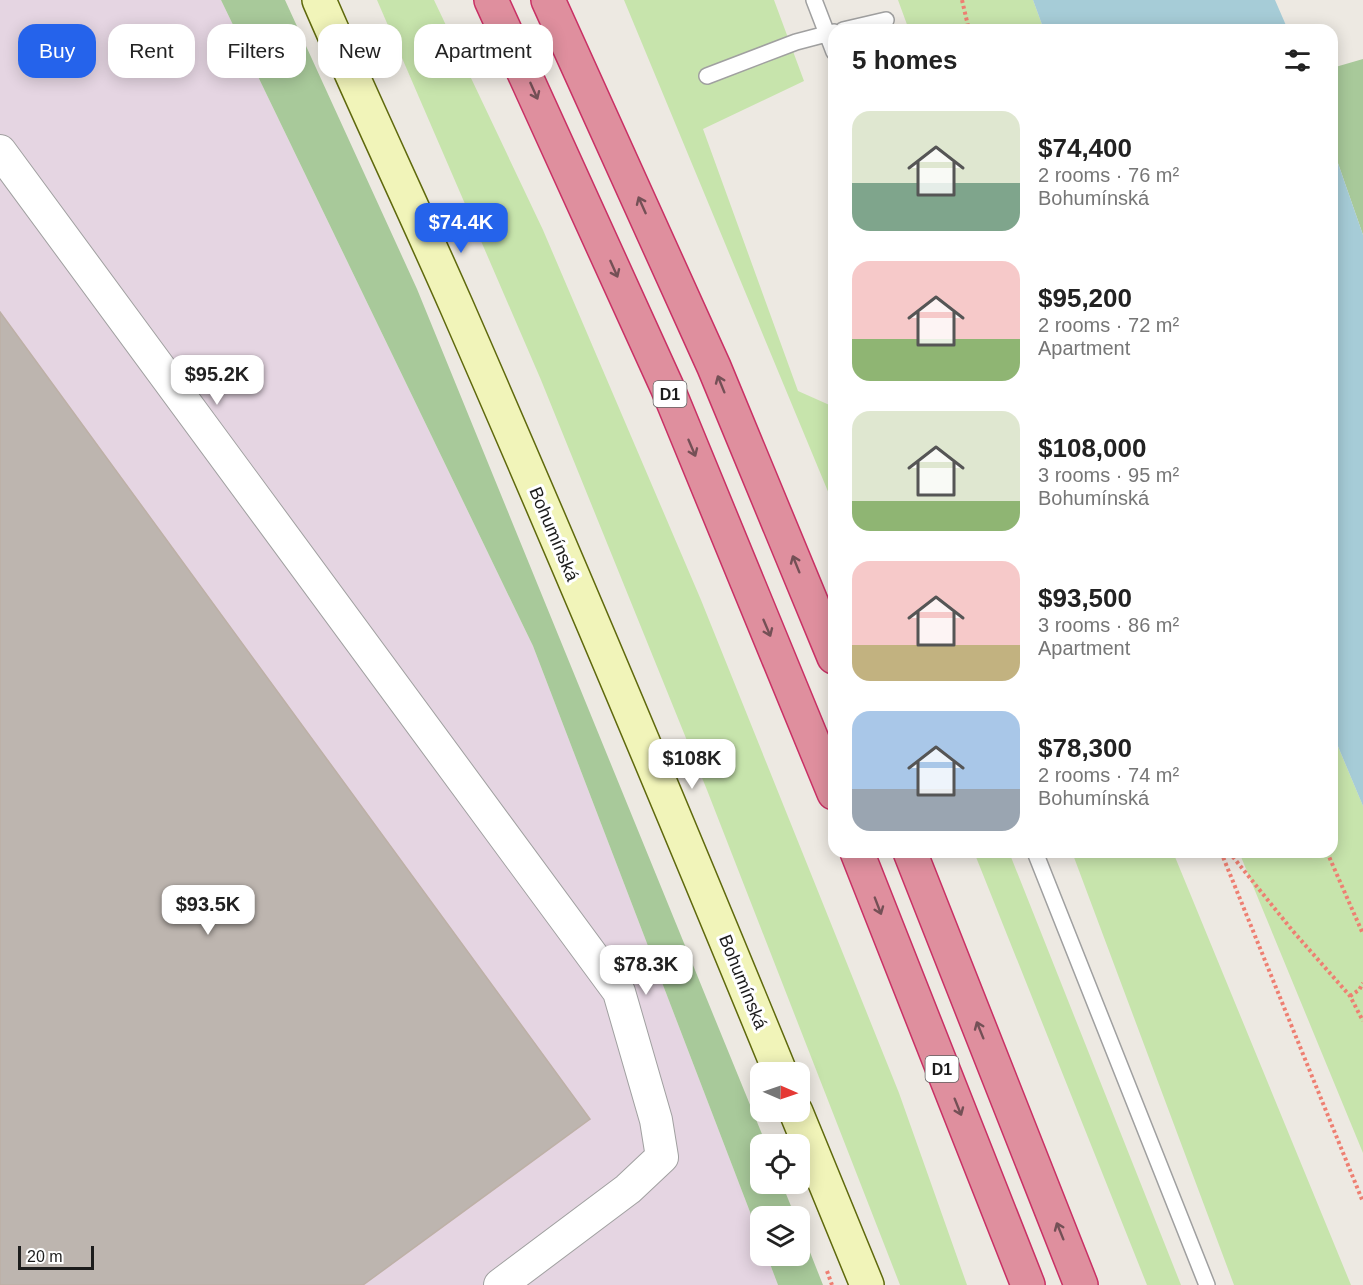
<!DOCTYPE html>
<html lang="en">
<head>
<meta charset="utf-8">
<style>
	body { margin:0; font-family:Helvetica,sans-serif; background:#f6f6f6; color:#222; height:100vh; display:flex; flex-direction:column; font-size:22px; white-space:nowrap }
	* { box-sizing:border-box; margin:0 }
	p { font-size:20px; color:#767676 }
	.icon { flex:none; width:33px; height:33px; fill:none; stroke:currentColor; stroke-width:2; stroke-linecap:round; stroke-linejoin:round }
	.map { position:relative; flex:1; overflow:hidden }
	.details { position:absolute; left:828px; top:24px; width:510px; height:834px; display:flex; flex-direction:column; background:#fff; border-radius:18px; box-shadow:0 3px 15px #0003 }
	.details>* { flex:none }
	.top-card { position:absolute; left:18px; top:24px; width:570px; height:54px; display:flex; gap:12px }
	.needle { width:39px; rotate:92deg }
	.tools { position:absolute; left:750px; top:1062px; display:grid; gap:12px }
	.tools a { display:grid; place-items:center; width:60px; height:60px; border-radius:12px; background:#fff; box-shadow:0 3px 15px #0003; font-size:30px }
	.scale { position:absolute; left:18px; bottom:15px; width:76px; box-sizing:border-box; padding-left:6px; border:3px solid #1c1c1c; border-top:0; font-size:16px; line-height:21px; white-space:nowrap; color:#1c1c1c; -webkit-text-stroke:4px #fff; paint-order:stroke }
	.price { position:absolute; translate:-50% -51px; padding:0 14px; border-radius:12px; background:#fff; color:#222; font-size:20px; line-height:39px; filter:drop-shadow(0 2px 3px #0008) }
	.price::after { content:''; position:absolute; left:50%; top:36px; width:18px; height:14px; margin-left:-9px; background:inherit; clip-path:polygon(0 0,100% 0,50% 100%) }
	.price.current { background:#2563eb; color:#fff }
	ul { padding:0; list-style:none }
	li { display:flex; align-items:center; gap:18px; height:150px; padding:0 24px }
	li span { display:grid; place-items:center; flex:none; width:168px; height:120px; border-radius:18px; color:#555 }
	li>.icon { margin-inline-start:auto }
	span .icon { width:72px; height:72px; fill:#fffc; stroke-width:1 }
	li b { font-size:26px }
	h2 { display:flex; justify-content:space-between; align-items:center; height:72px; padding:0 24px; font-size:26px }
	.tag { padding:0 21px; border-radius:18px; background:#fff; box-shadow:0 3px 15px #0003; font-size:21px; line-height:54px }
	.tag.current { background:#2563eb; color:#fff }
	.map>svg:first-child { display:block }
	.industrial { fill:#e5d5e2 }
	.grass { fill:#c7e4ac }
	.forest { fill:#a8c99a }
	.water { fill:#a6ccd7 }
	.building { fill:#bdb5af; stroke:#bdb0a6; stroke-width:1.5 }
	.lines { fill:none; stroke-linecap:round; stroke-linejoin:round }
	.service-casing { stroke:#a0a0a0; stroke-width:18 }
	.minor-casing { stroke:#a0a0a0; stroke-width:34 }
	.secondary-casing { stroke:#5f690d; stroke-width:36 }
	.motorway-casing { stroke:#c93165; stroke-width:36 }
	.path { stroke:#ee7f72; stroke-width:4; stroke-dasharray:3 3; stroke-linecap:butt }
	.service { stroke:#fff; stroke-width:15 }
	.minor { stroke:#fff; stroke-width:32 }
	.secondary { stroke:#f1f4b9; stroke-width:33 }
	.motorway { stroke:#df8f9e; stroke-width:33 }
	.oneway { stroke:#745056 }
	.labels { text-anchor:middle; stroke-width:6; stroke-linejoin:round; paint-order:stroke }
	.shield { fill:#fff; stroke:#606060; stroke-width:1.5 }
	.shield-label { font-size:16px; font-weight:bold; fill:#1c1c1c }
	.street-label { font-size:18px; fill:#1c1c1c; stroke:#fff }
</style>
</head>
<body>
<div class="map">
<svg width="1363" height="1285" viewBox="0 0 1363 1285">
	<rect width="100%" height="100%" fill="#ede9e2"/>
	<path class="industrial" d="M0 0H221L533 646 760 1238V1256H767L778 1285H0Z"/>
	<path class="grass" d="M377 0H434L543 230 701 600 899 1093 967 1285H900L707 790 541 380Z
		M624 0H774L804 81 703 129 798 391 834 407V506Z
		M898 0H1033L1044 30H909Z
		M1332 732 1363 806V1153L1239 852H1332Z
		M974 852H1009L1181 1285H1147Z
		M1072 852H1173L1351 1285H1234Z"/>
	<path class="forest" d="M221 0H285L417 289 766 1144H760V1184H782L795 1216H760V1238L533 646Z
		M1363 59V235L1332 146V68Z
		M800 1227 823 1285H778L767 1256H800Z"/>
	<path class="water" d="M1033 0H1275L1288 30H1044Z
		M1332 146 1363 235V806L1332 732Z"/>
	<path class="building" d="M0 312 590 1119 363 1285H0Z"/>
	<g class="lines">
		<g class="service-casing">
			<path id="service" d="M814 0 834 52
				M843 30 886 20
				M707 76 796 42 834 32
				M1035 852 1207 1285"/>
		</g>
		<g class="minor-casing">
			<path id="minor" d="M0 151 619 992 656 1120 662 1157 628 1189 500 1285"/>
		</g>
		<g class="secondary-casing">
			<path id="secondary" d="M319 0C363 102 411 203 456 305 567 559 675 816 780 1072
				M796 1112 867 1285"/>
		</g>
		<g class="motorway-casing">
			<path id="motorway" d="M491 0 667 387 834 793
				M548 0 714 367 834 657
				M857 852 1028 1285
				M910 852 1081 1285"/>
		</g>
		<path class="path" d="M962 0 969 30
			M1221 852 1363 1202
			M1229 852 1292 930 1350 996 1363 1021
			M1327 852 1363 934
			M1350 996 1359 990 1363 983
			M757 1092 760 1101
			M827 1271 832 1285"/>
		<use href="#service" class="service"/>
		<use href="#minor" class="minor"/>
		<use href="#secondary" class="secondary"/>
		<use href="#motorway" class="motorway"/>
	</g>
	<defs><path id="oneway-shaft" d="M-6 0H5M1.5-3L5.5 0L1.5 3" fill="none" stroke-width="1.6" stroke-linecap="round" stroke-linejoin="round" transform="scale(1.5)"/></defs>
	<g class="oneway">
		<use href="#oneway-shaft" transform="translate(534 91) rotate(66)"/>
		<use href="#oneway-shaft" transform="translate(642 205) rotate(-114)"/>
		<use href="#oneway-shaft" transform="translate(614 269) rotate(66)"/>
		<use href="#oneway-shaft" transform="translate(721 384) rotate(-112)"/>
		<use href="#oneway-shaft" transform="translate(692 448) rotate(67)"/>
		<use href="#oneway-shaft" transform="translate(796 564) rotate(-112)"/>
		<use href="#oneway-shaft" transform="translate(767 628) rotate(67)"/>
		<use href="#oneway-shaft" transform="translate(878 906) rotate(69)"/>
		<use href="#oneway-shaft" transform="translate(980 1030) rotate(-112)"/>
		<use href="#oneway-shaft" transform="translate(958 1107) rotate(68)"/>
		<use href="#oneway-shaft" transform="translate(1060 1231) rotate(-112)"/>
	</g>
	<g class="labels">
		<g class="shield">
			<rect x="653.5" y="381" width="33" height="26" rx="4.5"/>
			<rect x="925.5" y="1056" width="33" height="26" rx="4.5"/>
		</g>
		<g class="shield-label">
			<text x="670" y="400">D1</text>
			<text x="942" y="1075">D1</text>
		</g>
		<g class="street-label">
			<text transform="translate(554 534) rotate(67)" y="6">Bohumínská</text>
			<text transform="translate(743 982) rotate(68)" y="6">Bohumínská</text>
		</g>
	</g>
</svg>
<div class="tools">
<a><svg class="needle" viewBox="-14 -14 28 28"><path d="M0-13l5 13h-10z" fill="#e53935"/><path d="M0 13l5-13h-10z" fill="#767676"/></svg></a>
<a><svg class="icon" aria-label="locate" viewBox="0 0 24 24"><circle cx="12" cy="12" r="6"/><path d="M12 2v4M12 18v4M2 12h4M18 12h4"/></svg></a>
<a><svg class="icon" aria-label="layers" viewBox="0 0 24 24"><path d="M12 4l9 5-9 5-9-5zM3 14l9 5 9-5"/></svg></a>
</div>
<div class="scale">20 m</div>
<b class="price current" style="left:461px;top:254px">$74.4K</b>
<b class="price" style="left:217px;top:406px">$95.2K</b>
<b class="price" style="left:692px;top:790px">$108K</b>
<b class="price" style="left:208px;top:936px">$93.5K</b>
<b class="price" style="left:646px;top:996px">$78.3K</b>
<div class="top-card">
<a class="tag current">Buy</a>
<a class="tag">Rent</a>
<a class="tag">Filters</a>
<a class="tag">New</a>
<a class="tag">Apartment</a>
</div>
<section class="details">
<h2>5 homes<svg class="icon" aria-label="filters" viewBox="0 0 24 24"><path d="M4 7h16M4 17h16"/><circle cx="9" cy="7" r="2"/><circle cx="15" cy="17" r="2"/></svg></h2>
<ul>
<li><span style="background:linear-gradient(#dfe7d0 60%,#7fa58c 0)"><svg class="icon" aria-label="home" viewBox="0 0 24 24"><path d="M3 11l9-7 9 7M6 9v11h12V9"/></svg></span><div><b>$74,400</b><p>2 rooms · 76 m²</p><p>Bohumínská</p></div></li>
<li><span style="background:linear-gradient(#f6c9c9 65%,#8fb573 0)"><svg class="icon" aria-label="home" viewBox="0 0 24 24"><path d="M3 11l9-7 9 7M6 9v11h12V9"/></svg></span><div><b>$95,200</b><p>2 rooms · 72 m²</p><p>Apartment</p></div></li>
<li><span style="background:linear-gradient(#dfe7d0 75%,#8fb573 0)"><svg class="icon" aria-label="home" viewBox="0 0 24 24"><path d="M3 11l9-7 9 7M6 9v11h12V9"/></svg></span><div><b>$108,000</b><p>3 rooms · 95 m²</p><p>Bohumínská</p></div></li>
<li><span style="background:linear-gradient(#f6c9c9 70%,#c2b280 0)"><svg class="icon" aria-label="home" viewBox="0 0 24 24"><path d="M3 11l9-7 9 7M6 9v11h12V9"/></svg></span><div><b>$93,500</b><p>3 rooms · 86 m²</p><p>Apartment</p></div></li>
<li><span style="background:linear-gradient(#a9c7e8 65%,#9aa5b1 0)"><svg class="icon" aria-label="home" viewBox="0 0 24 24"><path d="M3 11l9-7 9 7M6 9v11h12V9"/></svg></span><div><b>$78,300</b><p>2 rooms · 74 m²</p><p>Bohumínská</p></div></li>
</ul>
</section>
</div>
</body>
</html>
